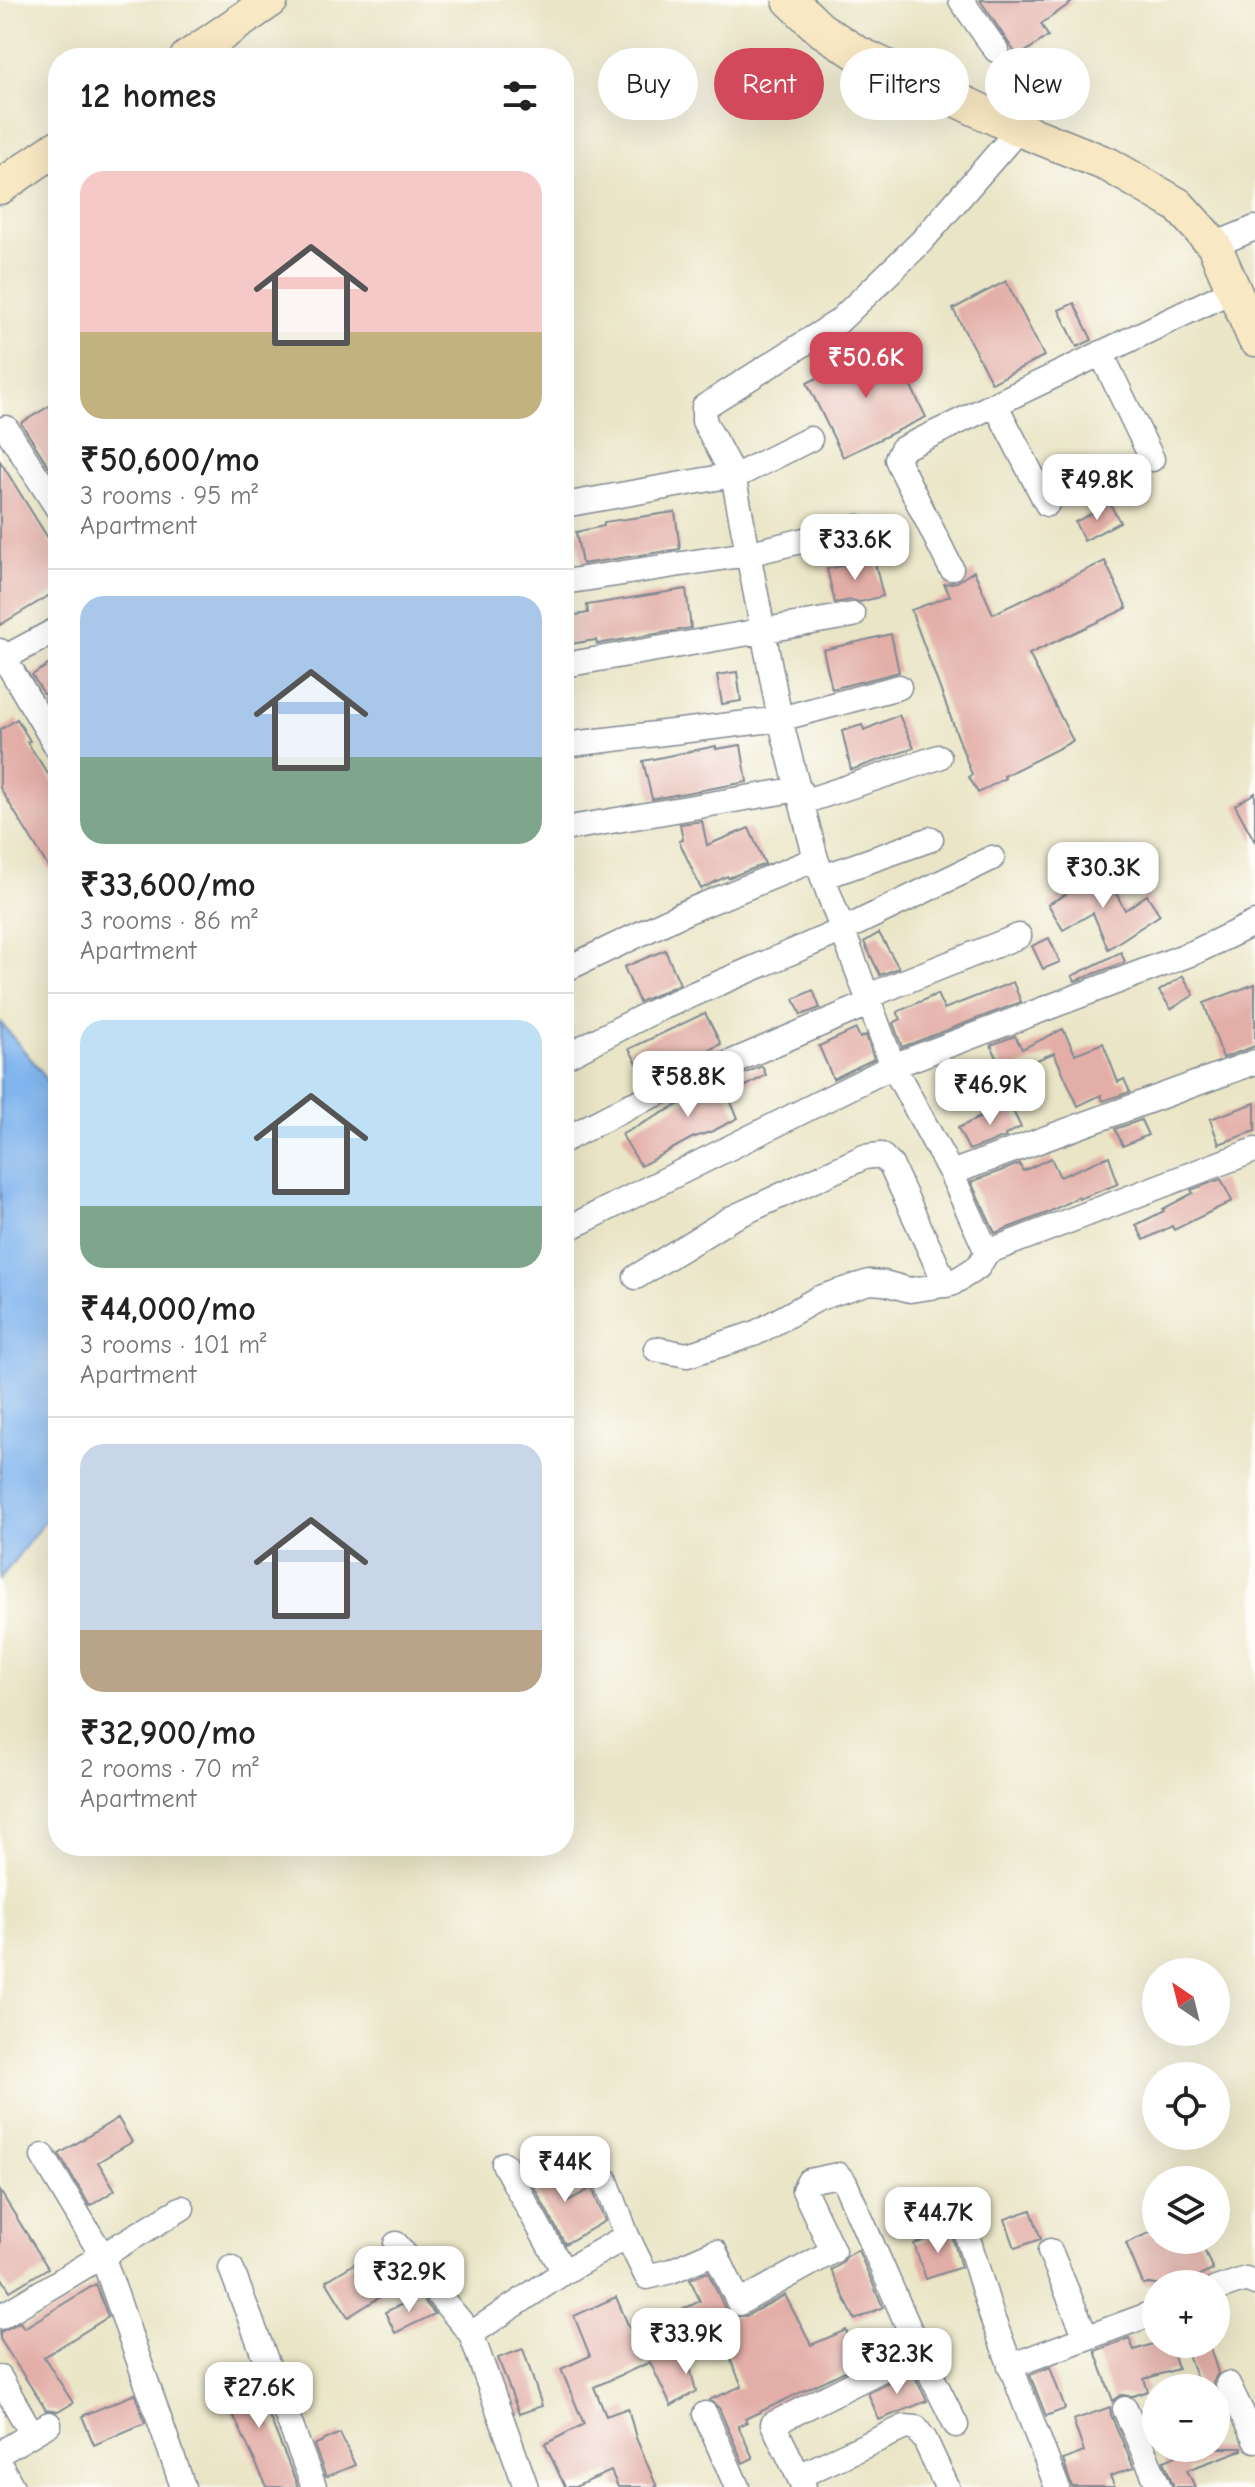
<!DOCTYPE html>
<html lang="en">
<head>
<meta charset="utf-8">
<style>
	body { margin:0; font-family:"Comic Neue",sans-serif; background:#f6f6f6; color:#222; height:100vh; display:flex; flex-direction:column; font-size:30px; white-space:nowrap }
	* { box-sizing:border-box; margin:0 }
	p { font-size:26px; color:#767676 }
	.icon { flex:none; width:44px; height:44px; fill:none; stroke:currentColor; stroke-width:2; stroke-linecap:round; stroke-linejoin:round }
	.map { position:relative; flex:1; overflow:hidden }
	.side { position:absolute; left:48px; top:48px; width:526px; height:1808px; display:flex; flex-direction:column; background:#fff; border-radius:32px; box-shadow:0 8px 32px #0002 }
	.side>* { flex:none }
	.top-card { position:absolute; left:598px; top:48px; width:536px; height:72px; display:flex; gap:16px }
	.needle { width:52px; rotate:325deg }
	.fabs { position:absolute; left:1142px; top:1958px; display:grid; gap:16px }
	.fabs a { display:grid; place-items:center; width:88px; height:88px; border-radius:50%; background:#fff; box-shadow:0 8px 32px #0002; font-size:40px }
	.price { position:absolute; translate:-50% -68px; padding:0 18px; border-radius:16px; background:#fff; color:#222; font-size:26px; line-height:52px; filter:drop-shadow(0 2px 4px #0008) }
	.price::after { content:''; position:absolute; left:50%; top:48px; width:24px; height:18px; margin-left:-12px; background:inherit; clip-path:polygon(0 0,100% 0,50% 100%) }
	.price.selected { background:#d1495b; color:#fff }
	ul { padding:0; list-style:none }
	li { display:grid; align-content:center; gap:16px; height:424px; padding:0 32px }
	li+li { border-top:2px solid #e0e0e0 }
	li span { display:grid; place-items:center; height:248px; border-radius:24px; color:#555 }
	li>.icon { margin-inline-start:auto }
	span .icon { width:144px; height:144px; fill:#fffc; stroke-width:1 }
	li b { font-size:34px }
	h2 { display:flex; justify-content:space-between; align-items:center; height:96px; padding:0 32px; font-size:34px }
	.chip { padding:0 28px; border-radius:36px; background:#fff; box-shadow:0 8px 32px #0002; font-size:28px; line-height:72px }
	.chip.selected { background:#d1495b; color:#fff }
	.map>svg:first-child { display:block }
	.water { fill:#81b5ef; stroke:#4e72a6; stroke-width:2 }
	.building { fill:#e3aea7 }
	.lines { fill:none; stroke-linecap:round; stroke-linejoin:round }
	.street-casing { stroke:#828a92; stroke-width:27 }
	.secondary-casing { stroke:#828a92; stroke-width:37 }
	.street { stroke:#fff; stroke-width:24 }
	.secondary { stroke:#f8e8c3; stroke-width:34 }
</style>
</head>
<body>
<div class="map">
<svg width="1255" height="2487" viewBox="0 0 1255 2487">
	<rect width="100%" height="100%" fill="#fdfcf7"/>
	<filter id="ink" filterUnits="userSpaceOnUse"><feTurbulence type="fractalNoise" baseFrequency=".0125" numOctaves="2"/><feDisplacementMap in="SourceGraphic" scale="16" xChannelSelector="R" yChannelSelector="G"/><feConvolveMatrix kernelMatrix="1 2 1 2 8 2 1 2 1" color-interpolation-filters="sRGB"/></filter>
	<filter id="wash" filterUnits="userSpaceOnUse"><feTurbulence type="fractalNoise" baseFrequency=".006" numOctaves="4" result="noise"/><feDisplacementMap in="SourceGraphic" scale="32" xChannelSelector="R" yChannelSelector="G"/><feGaussianBlur stdDeviation="1.8" result="paint"/><feColorMatrix in="noise" values="0 0 0 0 0 0 0 0 0 0 0 0 0 0 0 0 0 1.4 0 .05"/><feComposite in="paint" operator="in"/></filter>
	<g filter="url(#wash)">
		<rect width="100%" height="100%" fill="#eae5c6"/>
		<path class="water" d="M0 1022 41 1071 58 1102V1504L0 1579Z"/>
		<g id="blocks">
			<path class="building" d="M980 0H1075L1041 24 1048 36 1018 57Z
				M1006 281 1044 356 992 383 953 309Z
				M1074 303 1092 340 1077 347 1059 310Z
				M890 343 926 417 843 457 807 383Z
				M58 401V481L21 423Z
				M0 461 58 554V590L0 625Z
				M1110 504 1120 522 1084 541 1075 522Z
				M675 512 680 549 582 564 576 532 604 526V522Z
				M874 559 883 596 860 602 851 600 835 603 827 569Z
				M1105 561 1127 608 1029 654 1073 741 1004 776 1005 778 978 793 969 777 972 775 911 610 950 596 944 584 957 582 974 571 993 614Z
				M686 589 691 628 597 644 596 640 564 645V617L588 613 587 605Z
				M891 634 899 672 832 689 823 650Z
				M58 659V716L32 675Z
				M737 672 741 701 722 704 717 675Z
				M899 715 914 748 851 770 842 731 862 725 864 730Z
				M17 719 30 741 27 742 58 789V883L0 788V730Z
				M741 745 747 782 652 799 643 761 716 746V749Z
				M1255 793V842L1235 805Z
				M702 821 707 845 749 828 765 864 728 878 727 876 701 889 679 841 683 840 680 824Z
				M1105 873 1125 910 1147 895 1160 915 1108 949 1093 913 1063 930 1048 904Z
				M879 933 899 968 880 975 864 942Z
				M1049 938 1060 962 1043 969 1032 946Z
				M665 950 680 984 639 1002 624 967Z
				M1121 952 1125 962 1075 981 1072 976Z
				M1183 976 1194 995 1171 1009 1159 991Z
				M1013 982 1021 1002 902 1047 893 1023 901 1019 897 1012 937 994 944 1009Z
				M1255 984V1046L1223 1058 1204 1003Z
				M813 990 820 1008 801 1015 794 999Z
				M705 1013 721 1044 647 1081 629 1049Z
				M856 1029 860 1038 866 1035 874 1059 833 1079 819 1046Z
				M1063 1029 1075 1054 1103 1043 1118 1082 1124 1079 1130 1092 1103 1101 1101 1095 1078 1106 1054 1053 1004 1073 991 1045 1015 1036 1022 1049Z
				M762 1066 766 1075 728 1096 738 1118 713 1131 692 1138 641 1166 622 1135 624 1133 710 1088Z
				M1009 1103 1021 1127 1005 1135 1006 1137 969 1150 958 1128Z
				M1255 1103V1131L1219 1144 1210 1119Z
				M1141 1120 1148 1135 1123 1146 1115 1129Z
				M1109 1156 1118 1184 1079 1199 1078 1197 1047 1213 995 1233 971 1182 1019 1164 1023 1171 1051 1158 1060 1177Z
				M1221 1179 1232 1201 1174 1230 1172 1226 1144 1240 1136 1225 1164 1211 1163 1209 1193 1193 1191 1190Z
				M118 2118 132 2142 98 2162 115 2190 90 2206 59 2154Z
				M545 2158 568 2201 592 2188 605 2221 565 2244 524 2169Z
				M0 2191 48 2268 10 2291 0 2275Z
				M1031 2210 1041 2239 1015 2248 1005 2219Z
				M953 2230V2239L961 2267 926 2279 914 2244Z
				M1156 2230V2240H1200L1213 2270 1181 2284H1143L1126 2243Z
				M858 2250 883 2307 855 2320 831 2270 841 2264 847 2256Z
				M359 2261 380 2297 348 2317 326 2281Z
				M708 2272 725 2309 731 2316H746L785 2295 811 2345 846 2330 860 2364 745 2419 747 2422 738 2426 753 2458 743 2463 719 2408 709 2400 742 2386 718 2331 684 2345 696 2391 671 2406 650 2362 594 2387 606 2416 628 2408 636 2438 657 2487H618L611 2471 575 2487H565L545 2444 584 2424 561 2369 590 2356 574 2316 616 2297 632 2334 700 2301 690 2279Z
				M96 2284 108 2317 44 2357 73 2403 58 2412 46 2410 0 2339V2332L20 2322 24 2328Z
				M420 2296 435 2314 395 2333 385 2312Z
				M1129 2338 1134 2350 1153 2344H1170L1178 2369 1144 2379 1148 2391 1133 2396 1120 2395 1113 2401 1095 2351Z
				M1210 2347 1218 2373 1213 2382 1214 2388H1200L1188 2354Z
				M523 2349 542 2406 519 2414 498 2358Z
				M1050 2367 1065 2409 1046 2416 1030 2375Z
				M254 2371 268 2407 266 2408 298 2487H267L220 2387Z
				M912 2371 927 2401 879 2420 868 2393Z
				M135 2394 145 2423 94 2445 82 2416Z
				M1110 2407 1111 2415 1134 2468 1110 2476 1115 2487H1072L1063 2460 1084 2452 1073 2420Z
				M340 2433 355 2465 326 2477 314 2445Z
				M1194 2448H1242V2450L1187 2470 1195 2487H1174L1164 2461Z"/>
		</g>
	</g>
	<g filter="url(#ink)">
		<use href="#blocks" fill-opacity="0" stroke="#828a92" stroke-width="2"/>
		<g class="lines">
			<g class="street-casing">
				<path id="street" d="M961 0 996 50
					M1214 245 1255 228
					M1101 353 1152 459
					M995 404 1047 504
					M6 428 58 509
					M734 477 810 439
					M564 505 733 475
					M951 568 900 466 897 459 902 449 1233 290
					M564 582 747 554 858 527
					M0 651 58 749
					M4 658 58 629
					M564 665 853 615
					M564 745 780 719 899 687
					M803 802 939 757
					M564 829 799 789
					M823 877 931 839
					M564 970 686 912 816 859
					M868 996 1019 936
					M564 1057 654 1011 843 930 992 858
					M564 1140 629 1106 870 1003
					M951 1173 1255 1062
					M565 1230 893 1066 1195 952 1255 923
					M987 1252 951 1173 893 1066 816 859 780 719 733 475 704 421V407L838 322 921 242 1019 129
					M636 1277 730 1219 864 1157 881 1155 891 1165 946 1285
					M656 1349 687 1355 729 1342 756 1333 819 1298 869 1282 884 1283 910 1290 951 1284 978 1267 987 1252 1255 1150
					M43 2156 102 2255 183 2487
					M504 2164 564 2272 471 2334 526 2487
					M605 2178 627 2236 647 2277 671 2271 715 2252 739 2303 833 2251 804 2190 809 2181 838 2175 845 2183 919 2351
					M967 2235 992 2317 1057 2487
					M396 2244 471 2334
					M1050 2251 1086 2337
					M231 2268 314 2487
					M564 2272 627 2236
					M1216 2289 1246 2279 1255 2283
					M0 2317 182 2208
					M1010 2366 1156 2312
					M0 2378 32 2434
					M1228 2384 1255 2440
					M1125 2409 1159 2487
					M705 2414 737 2487
					M0 2453 49 2424
					M0 2465 12 2487
					M799 2476 905 2427 916 2428 925 2440 947 2487
					M804 2487 773 2424 919 2351 956 2425"/>
			</g>
			<g class="secondary-casing">
				<path id="secondary" d="M790 0 820 29 857 53 1019 129 1109 165 1178 205 1214 245 1255 339
					M187 58 271 0
					M0 187 58 147"/>
			</g>
			<use href="#street" class="street"/>
			<use href="#secondary" class="secondary"/>
		</g>
	</g>
</svg>
<div class="fabs">
<a><svg class="needle" viewBox="-14 -14 28 28"><path d="M0-13l5 13h-10z" fill="#e53935"/><path d="M0 13l5-13h-10z" fill="#767676"/></svg></a>
<a><svg class="icon" aria-label="locate" viewBox="0 0 24 24"><circle cx="12" cy="12" r="6"/><path d="M12 2v4M12 18v4M2 12h4M18 12h4"/></svg></a>
<a><svg class="icon" aria-label="layers" viewBox="0 0 24 24"><path d="M12 4l9 5-9 5-9-5zM3 14l9 5 9-5"/></svg></a>
<a>+</a>
<a>−</a>
</div>
<b class="price selected" style="left:866px;top:400px">₹50.6K</b>
<b class="price" style="left:1097px;top:522px">₹49.8K</b>
<b class="price" style="left:855px;top:582px">₹33.6K</b>
<b class="price" style="left:1103px;top:910px">₹30.3K</b>
<b class="price" style="left:688px;top:1119px">₹58.8K</b>
<b class="price" style="left:990px;top:1127px">₹46.9K</b>
<b class="price" style="left:565px;top:2204px">₹44K</b>
<b class="price" style="left:938px;top:2255px">₹44.7K</b>
<b class="price" style="left:409px;top:2314px">₹32.9K</b>
<b class="price" style="left:686px;top:2376px">₹33.9K</b>
<b class="price" style="left:897px;top:2396px">₹32.3K</b>
<b class="price" style="left:259px;top:2430px">₹27.6K</b>
<div class="top-card">
<a class="chip">Buy</a>
<a class="chip selected">Rent</a>
<a class="chip">Filters</a>
<a class="chip">New</a>
</div>
<section class="side">
<h2>12 homes<svg class="icon" aria-label="filters" viewBox="0 0 24 24"><path d="M4 7h16M4 17h16"/><circle cx="9" cy="7" r="2"/><circle cx="15" cy="17" r="2"/></svg></h2>
<ul>
<li><span style="background:linear-gradient(#f6c9c9 65%,#c2b280 0)"><svg class="icon" aria-label="home" viewBox="0 0 24 24"><path d="M3 11l9-7 9 7M6 9v11h12V9"/></svg></span><div><b>₹50,600/mo</b><p>3 rooms · 95 m²</p><p>Apartment</p></div></li>
<li><span style="background:linear-gradient(#a9c7e8 65%,#7fa58c 0)"><svg class="icon" aria-label="home" viewBox="0 0 24 24"><path d="M3 11l9-7 9 7M6 9v11h12V9"/></svg></span><div><b>₹33,600/mo</b><p>3 rooms · 86 m²</p><p>Apartment</p></div></li>
<li><span style="background:linear-gradient(#bfe0f5 75%,#7fa58c 0)"><svg class="icon" aria-label="home" viewBox="0 0 24 24"><path d="M3 11l9-7 9 7M6 9v11h12V9"/></svg></span><div><b>₹44,000/mo</b><p>3 rooms · 101 m²</p><p>Apartment</p></div></li>
<li><span style="background:linear-gradient(#c9d6e8 75%,#b9a48a 0)"><svg class="icon" aria-label="home" viewBox="0 0 24 24"><path d="M3 11l9-7 9 7M6 9v11h12V9"/></svg></span><div><b>₹32,900/mo</b><p>2 rooms · 70 m²</p><p>Apartment</p></div></li>
</ul>
</section>
</div>
</body>
</html>
